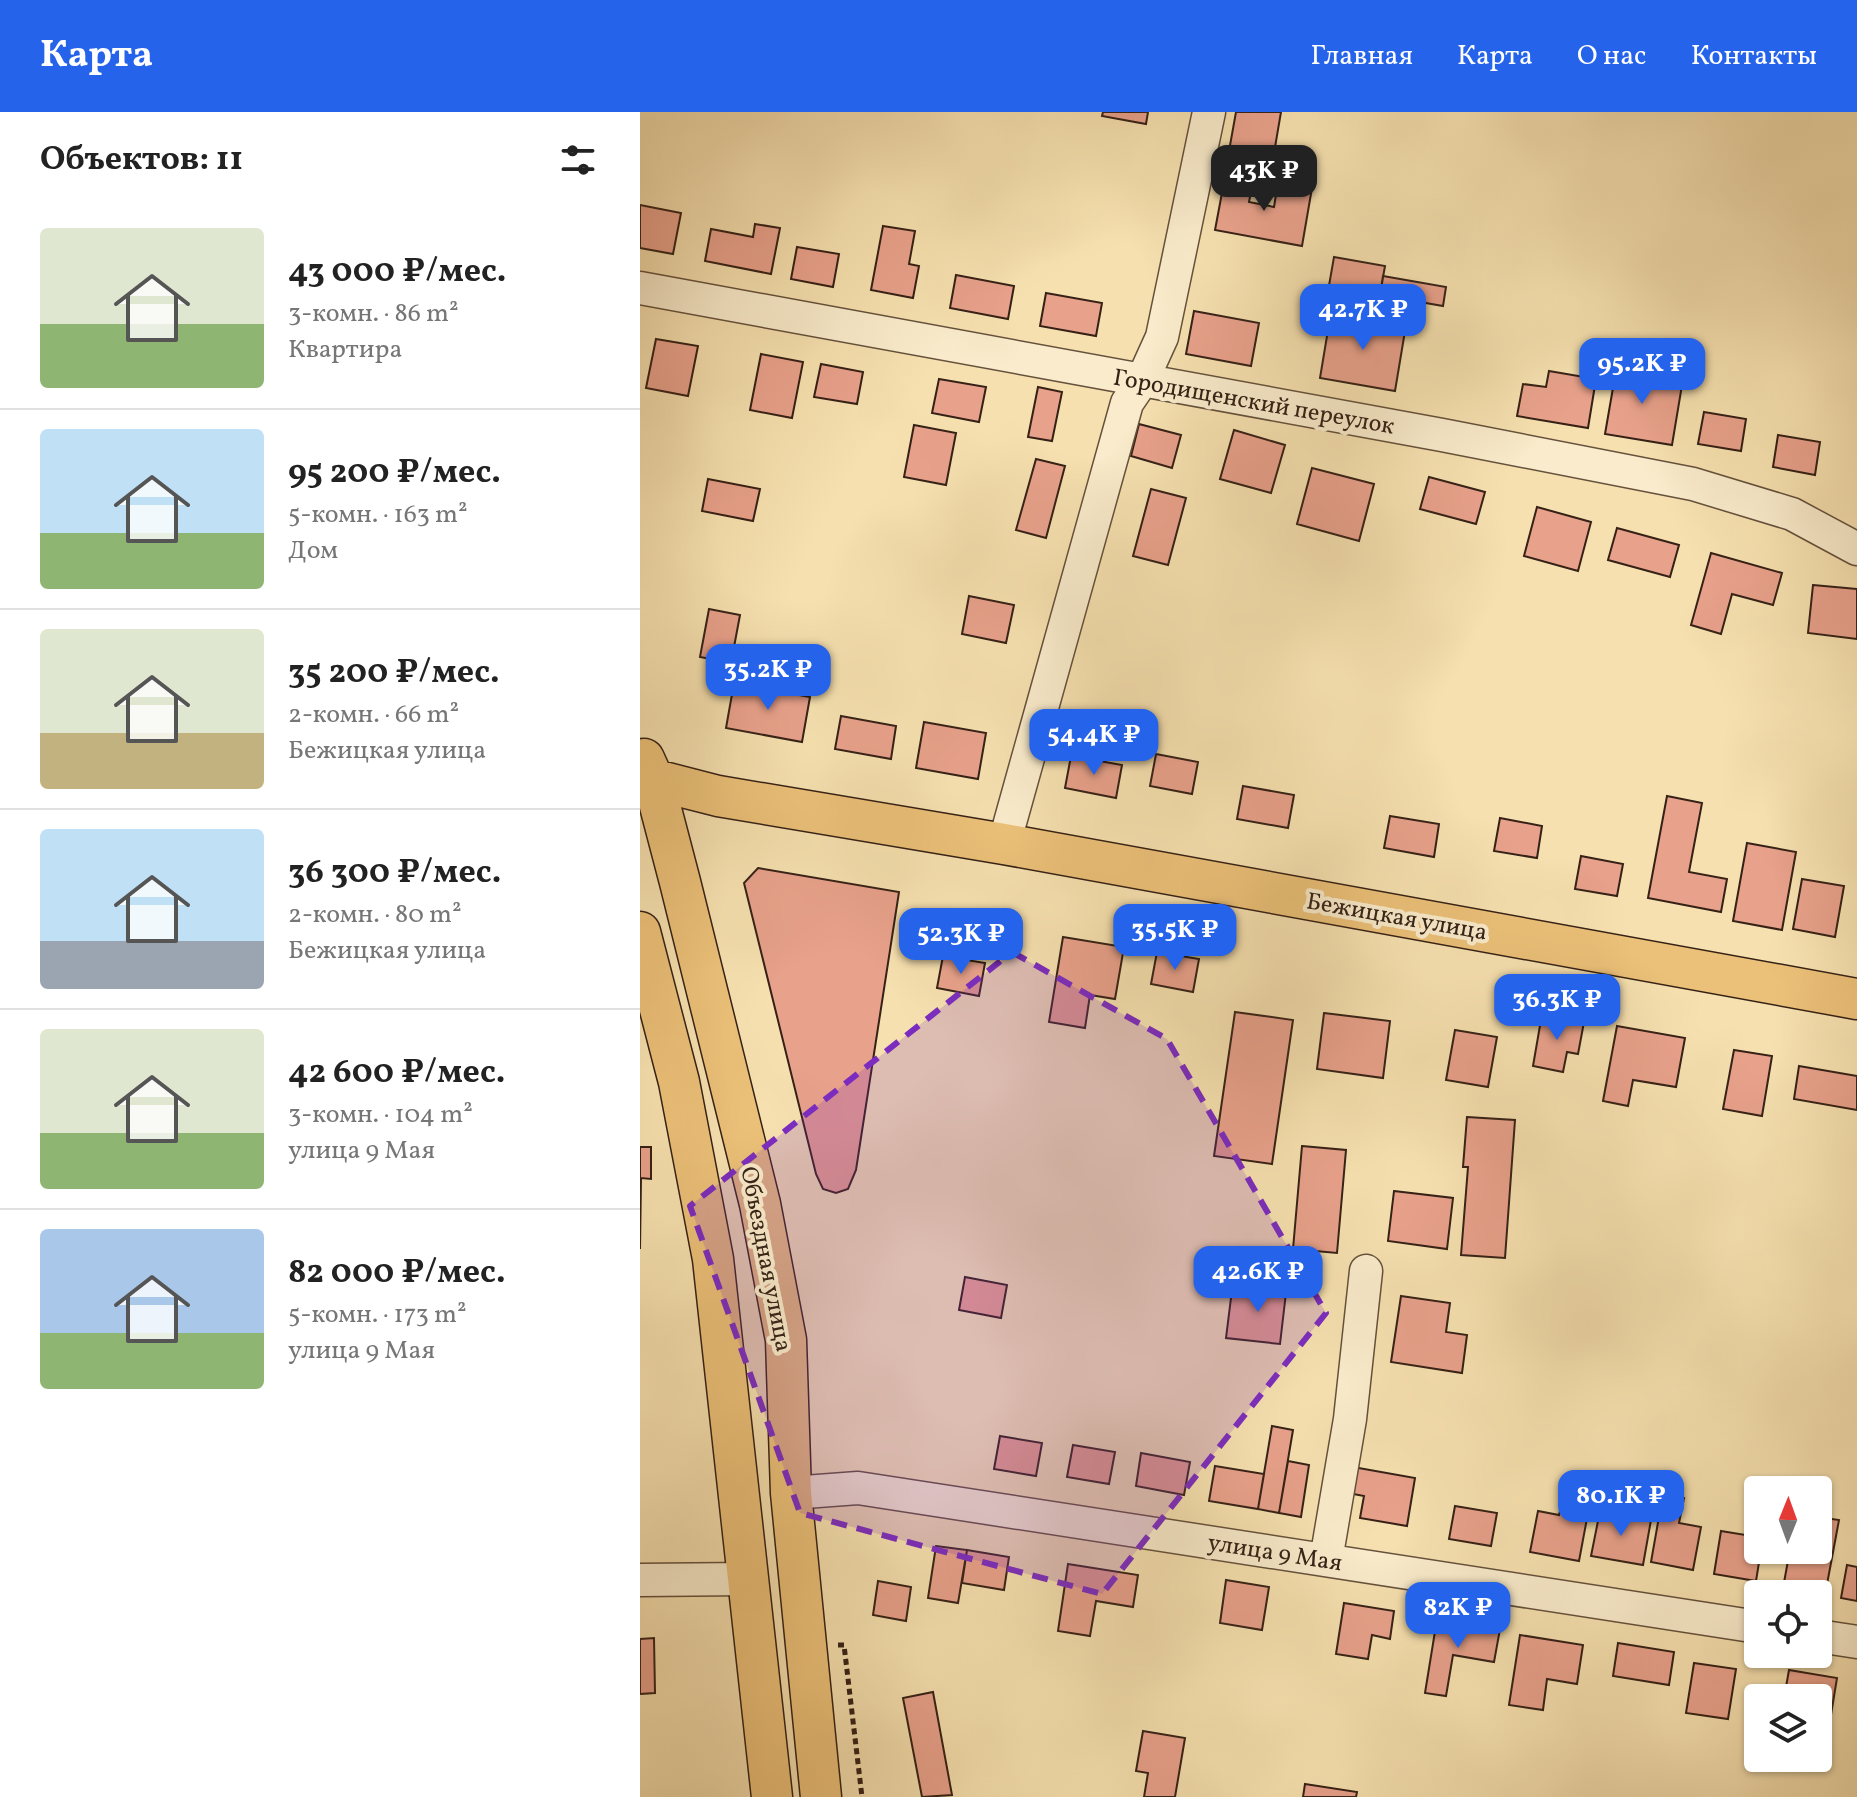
<!DOCTYPE html>
<html lang="ru">
<head>
<meta charset="utf-8">
<style>
	body { margin:0; font-family:Vollkorn,serif; background:#f6f6f6; color:#222; height:100vh; display:flex; flex-direction:column; font-size:30px; white-space:nowrap }
	* { box-sizing:border-box; margin:0 }
	p { font-size:26px; color:#767676 }
	.icon { flex:none; width:44px; height:44px; fill:none; stroke:currentColor; stroke-width:2; stroke-linecap:round; stroke-linejoin:round }
	.map { position:relative; flex:1; overflow:hidden }
	.details { display:flex; flex-direction:column; background:#fff; width:640px }
	.details>* { flex:none }
	.needle { width:52px; rotate:1deg }
	.tools { position:absolute; left:1104px; top:1364px; display:grid; gap:16px }
	.tools a { display:grid; place-items:center; width:88px; height:88px; border-radius:8px; background:#fff; box-shadow:0 2px 6px #0004; font-size:40px }
	.price { position:absolute; translate:-50% -68px; padding:0 18px; border-radius:16px; background:#2563eb; color:#fff; font-size:26px; line-height:52px; filter:drop-shadow(0 2px 4px #0008) }
	.price::after { content:''; position:absolute; left:50%; top:48px; width:24px; height:18px; margin-left:-12px; background:inherit; clip-path:polygon(0 0,100% 0,50% 100%) }
	.price.on { background:#222; color:#fff }
	ul { padding:0; list-style:none }
	li { display:flex; align-items:center; gap:24px; height:200px; padding:0 40px }
	li+li { border-top:2px solid #e0e0e0 }
	li span { display:grid; place-items:center; flex:none; width:224px; height:160px; border-radius:8px; color:#555 }
	li>.icon { margin-inline-start:auto }
	span .icon { width:96px; height:96px; fill:#fffc; stroke-width:1 }
	li b { font-size:34px }
	h2 { display:flex; justify-content:space-between; align-items:center; height:96px; padding:0 40px; font-size:34px }
	header { display:flex; align-items:center; gap:48px; box-sizing:border-box; height:112px; padding:0 40px; background:#2563eb; color:#fff }
	header strong { font-size:38px }
	nav { display:flex; gap:44px; margin-inline-start:auto; font-size:28px }
	main { display:flex; flex:1; min-height:0 }
	.map>svg:first-child { display:block }
	.building { fill:#e8a18b; stroke:#352116; stroke-width:2 }
	.lines { fill:none; stroke-linecap:round; stroke-linejoin:round }
	.minor-casing { stroke:#65513c; stroke-width:35 }
	.major-casing { stroke:#352116; stroke-width:43 }
	.path { stroke:#352116; stroke-width:5; stroke-dasharray:6 4; stroke-linecap:butt }
	.minor { stroke:#f9ebcb; stroke-width:32 }
	.major { stroke:#ebc078; stroke-width:40 }
	.marked { fill:#7b2cbf; fill-opacity:0.2; stroke:#7b2cbf; stroke-width:6; stroke-dasharray:16 10; stroke-linejoin:round }
	.labels { text-anchor:middle; stroke-width:8; stroke-linejoin:round; paint-order:stroke }
	.street-label { font-size:24px; fill:#352116; stroke:#f9ebcb }
</style>
</head>
<body>
<header>
<strong>Карта</strong>
<nav><a>Главная</a><a>Карта</a><a>О нас</a><a>Контакты</a></nav>
</header>
<main>
<section class="details">
<h2>Объектов: 11<svg class="icon" aria-label="filters" viewBox="0 0 24 24"><path d="M4 7h16M4 17h16"/><circle cx="9" cy="7" r="2"/><circle cx="15" cy="17" r="2"/></svg></h2>
<ul>
<li><span style="background:linear-gradient(#dfe7d0 60%,#8fb573 0)"><svg class="icon" aria-label="home" viewBox="0 0 24 24"><path d="M3 11l9-7 9 7M6 9v11h12V9"/></svg></span><div><b>43 000 ₽/мес.</b><p>3-комн. · 86 m²</p><p>Квартира</p></div></li>
<li><span style="background:linear-gradient(#bfe0f5 65%,#8fb573 0)"><svg class="icon" aria-label="home" viewBox="0 0 24 24"><path d="M3 11l9-7 9 7M6 9v11h12V9"/></svg></span><div><b>95 200 ₽/мес.</b><p>5-комн. · 163 m²</p><p>Дом</p></div></li>
<li><span style="background:linear-gradient(#dfe7d0 65%,#c2b280 0)"><svg class="icon" aria-label="home" viewBox="0 0 24 24"><path d="M3 11l9-7 9 7M6 9v11h12V9"/></svg></span><div><b>35 200 ₽/мес.</b><p>2-комн. · 66 m²</p><p>Бежицкая улица</p></div></li>
<li><span style="background:linear-gradient(#bfe0f5 70%,#9aa5b1 0)"><svg class="icon" aria-label="home" viewBox="0 0 24 24"><path d="M3 11l9-7 9 7M6 9v11h12V9"/></svg></span><div><b>36 300 ₽/мес.</b><p>2-комн. · 80 m²</p><p>Бежицкая улица</p></div></li>
<li><span style="background:linear-gradient(#dfe7d0 65%,#8fb573 0)"><svg class="icon" aria-label="home" viewBox="0 0 24 24"><path d="M3 11l9-7 9 7M6 9v11h12V9"/></svg></span><div><b>42 600 ₽/мес.</b><p>3-комн. · 104 m²</p><p>улица 9 Мая</p></div></li>
<li><span style="background:linear-gradient(#a9c7e8 65%,#8fb573 0)"><svg class="icon" aria-label="home" viewBox="0 0 24 24"><path d="M3 11l9-7 9 7M6 9v11h12V9"/></svg></span><div><b>82 000 ₽/мес.</b><p>5-комн. · 173 m²</p><p>улица 9 Мая</p></div></li>
</ul>
</section>
<div class="map">
<svg width="1217" height="1685" viewBox="0 0 1217 1685">
	<rect width="100%" height="100%" fill="#f6e0af"/>
	<filter id="stains"><feTurbulence type="fractalNoise" baseFrequency=".0025" numOctaves="4"/><feColorMatrix values="0 0 0 0 .2 0 0 0 0 .09 0 0 0 0 .02 0 0 0 .5 -.17"/></filter>
	<radialGradient id="worn" r=".72"><stop offset=".6" stop-color="#630" stop-opacity="0"/><stop offset="1" stop-color="#630" stop-opacity=".3"/></radialGradient>
	<path class="building" d="M463 0H508L506 12 462 4Z
		M596 0H641L633 47 589 39Z
		M585 65 613 70 609 90 634 95 638 70 672 76 662 134 575 118Z
		M0 93 41 101 33 142 0 136Z
		M115 112 140 116 131 162 65 149 71 117 113 125Z
		M243 114 275 119 269 152 279 154 273 186 231 178Z
		M157 135 199 142 193 175 151 167Z
		M694 145 745 154 738 194 687 185Z
		M316 163 374 174 368 207 310 196Z
		M743 164 806 175 803 194 740 183Z
		M406 181 462 191 456 224 400 214Z
		M554 199 619 211 611 254 546 242Z
		M691 200 766 213 755 279 680 266Z
		M16 227 58 234 48 284 6 276Z
		M121 242 163 250 152 306 110 298Z
		M978 247 1006 252 1004 267 1042 273 1032 333 965 322Z
		M181 252 223 260 217 292 174 285Z
		M909 259 956 267 948 316 877 304 883 272 906 275Z
		M299 267 346 275 339 310 292 301Z
		M398 275 422 280 412 329 388 325Z
		M1064 300 1106 307 1101 339 1058 332Z
		M499 312 541 323 532 356 491 344Z
		M274 313 316 321 306 373 264 365Z
		M594 318 645 333 631 381 580 367Z
		M1138 323 1180 330 1175 363 1133 355Z
		M396 347 425 354 406 426 376 418Z
		M672 356 734 372 719 429 657 412Z
		M789 365 845 380 836 412 780 397Z
		M68 367 120 377 113 409 62 399Z
		M511 377 546 386 528 453 493 444Z
		M897 395 951 410 938 459 884 444Z
		M977 416 1039 433 1030 465 968 448Z
		M1071 441 1142 461 1133 493 1092 482 1081 522 1051 513Z
		M1173 473 1217 477V527L1168 521Z
		M329 484 374 493 366 531 322 522Z
		M69 497 100 503 91 551 60 545Z
		M94 571 170 585 162 630 86 616Z
		M201 604 256 614 251 647 195 637Z
		M284 610 346 621 338 667 276 656Z
		M516 642 558 650 552 682 510 674Z
		M431 644 482 653 476 686 425 676Z
		M603 674 654 683 648 716 597 707Z
		M1027 684 1062 691 1049 760 1087 767 1081 800 1008 786Z
		M750 704 799 712 794 745 744 736Z
		M860 706 902 714 897 746 854 739Z
		M1107 731 1156 740 1142 818 1093 809Z
		M941 744 983 752 977 784 935 777Z
		M118 756 259 780 216 1058 208 1077 196 1081 183 1077 176 1062 104 771Z
		M1162 767 1204 774 1195 825 1153 817Z
		M423 825 484 835 475 887 450 883 445 916 409 910Z
		M517 840 559 847 553 880 511 872Z
		M303 844 345 851 339 884 297 876Z
		M595 900 653 908 632 1052 574 1044Z
		M684 901 750 909 743 966 677 957Z
		M902 902 944 910 938 942 927 940 923 960 893 954Z
		M977 914 1045 926 1036 975 993 968 988 994 963 989Z
		M815 918 857 925 848 975 806 968Z
		M1094 938 1132 944 1122 1004 1083 997Z
		M1159 954 1217 964V998L1154 987Z
		M827 1005 875 1008 865 1146 821 1143 828 1055H823Z
		M662 1034 706 1038 697 1141 653 1137Z
		M0 1035H11V1067L1 1066 0 1137Z
		M754 1079 813 1086 807 1137 748 1129Z
		M325 1165 367 1173 361 1206 319 1198Z
		M622 1169 647 1172 640 1232 586 1226 592 1178 621 1182Z
		M761 1184 810 1191 806 1220 827 1223 822 1261 751 1250Z
		M632 1314 653 1318 639 1401 618 1397Z
		M360 1324 402 1331 396 1364 354 1357Z
		M433 1333 475 1340 469 1372 427 1365Z
		M501 1341 550 1350 544 1383 496 1374Z
		M648 1349 669 1353 661 1405 639 1401Z
		M575 1354 624 1362 618 1397 569 1389Z
		M713 1355 775 1366 767 1414 720 1406 724 1384 708 1381Z
		M1023 1382 1044 1386 1039 1411 1061 1415 1053 1458 1011 1450Z
		M815 1394 857 1401 851 1434 809 1427Z
		M921 1395 948 1401 939 1449 890 1440 898 1399 919 1403Z
		M960 1399 1011 1408 1003 1453 951 1444Z
		M1178 1405 1199 1408 1185 1483 1143 1476 1149 1443 1160 1445 1161 1438H1178Z
		M1081 1419 1118 1425V1438H1121L1116 1469 1074 1462Z
		M296 1434 327 1438 318 1491 288 1486Z
		M327 1438 369 1445 364 1478 322 1471Z
		M428 1452 498 1463 493 1495 456 1489 450 1524 418 1519Z
		M1207 1453 1217 1455V1489L1201 1486Z
		M586 1468 629 1475 622 1518 580 1511Z
		M238 1469 271 1475 266 1509 233 1503Z
		M704 1491 754 1499 750 1527 732 1523 728 1547 696 1542Z
		M797 1507 860 1517 854 1550 813 1543 806 1584 785 1581Z
		M880 1523 943 1533 937 1572 907 1567 903 1598 869 1593Z
		M14 1526 15 1581 0 1582V1527Z
		M978 1531 1034 1540 1029 1573 973 1564Z
		M1054 1551 1096 1557 1088 1607 1046 1601Z
		M1149 1558 1197 1566 1189 1615 1178 1614V1586H1144Z
		M293 1580 312 1683 282 1685 263 1586Z
		M503 1619 545 1626 535 1685H504L508 1661 496 1659Z
		M665 1672 717 1680 716 1685H663Z"/>
	<g class="lines">
		<g class="minor-casing">
			<path id="minor" d="M0 176 802 323 1053 372 1152 402 1217 437
				M364 732 487 291 502 269 522 225 569 0
				M151 1381 218 1376 1118 1515
				M686 1448 710 1307 726 1159
				M0 1468 108 1467
				M1178 1524 1217 1530"/>
		</g>
		<g class="major-casing">
			<path id="major" d="M4 647 13 667 40 770 120 1092 146 1228 151 1381 181 1685
				M0 664 78 684 364 732 1217 887
				M0 820 39 970 73 1147 132 1685"/>
		</g>
		<path class="path" d="M198 1533H204L222 1685"/>
		<use href="#minor" class="minor"/>
		<use href="#major" class="major"/>
	</g>
	<path class="marked" d="M372 840 527 927 686 1201 462 1482 160 1401 50 1094Z"/>
	<g class="labels">
		<g class="street-label">
			<text transform="translate(614 289) rotate(10)" y="8">Городищенский переулок</text>
			<text transform="translate(757 804) rotate(10)" y="8">Бежицкая улица</text>
			<text transform="translate(127 1147) rotate(79)" y="8">Объездная улица</text>
			<text transform="translate(635 1440) rotate(9)" y="8">улица 9 Мая</text>
		</g>
	</g>
	<rect width="100%" height="100%" filter="url(#stains)"/>
	<rect width="100%" height="100%" fill="url(#worn)"/>
</svg>
<div class="tools">
<a><svg class="needle" viewBox="-14 -14 28 28"><path d="M0-13l5 13h-10z" fill="#e53935"/><path d="M0 13l5-13h-10z" fill="#767676"/></svg></a>
<a><svg class="icon" aria-label="locate" viewBox="0 0 24 24"><circle cx="12" cy="12" r="6"/><path d="M12 2v4M12 18v4M2 12h4M18 12h4"/></svg></a>
<a><svg class="icon" aria-label="layers" viewBox="0 0 24 24"><path d="M12 4l9 5-9 5-9-5zM3 14l9 5 9-5"/></svg></a>
</div>
<b class="price on" style="left:624px;top:101px">43K ₽</b>
<b class="price" style="left:723px;top:240px">42.7K ₽</b>
<b class="price" style="left:1002px;top:294px">95.2K ₽</b>
<b class="price" style="left:128px;top:600px">35.2K ₽</b>
<b class="price" style="left:454px;top:665px">54.4K ₽</b>
<b class="price" style="left:535px;top:860px">35.5K ₽</b>
<b class="price" style="left:321px;top:864px">52.3K ₽</b>
<b class="price" style="left:917px;top:930px">36.3K ₽</b>
<b class="price" style="left:618px;top:1202px">42.6K ₽</b>
<b class="price" style="left:981px;top:1426px">80.1K ₽</b>
<b class="price" style="left:818px;top:1538px">82K ₽</b>
</div>
</main>
</body>
</html>
